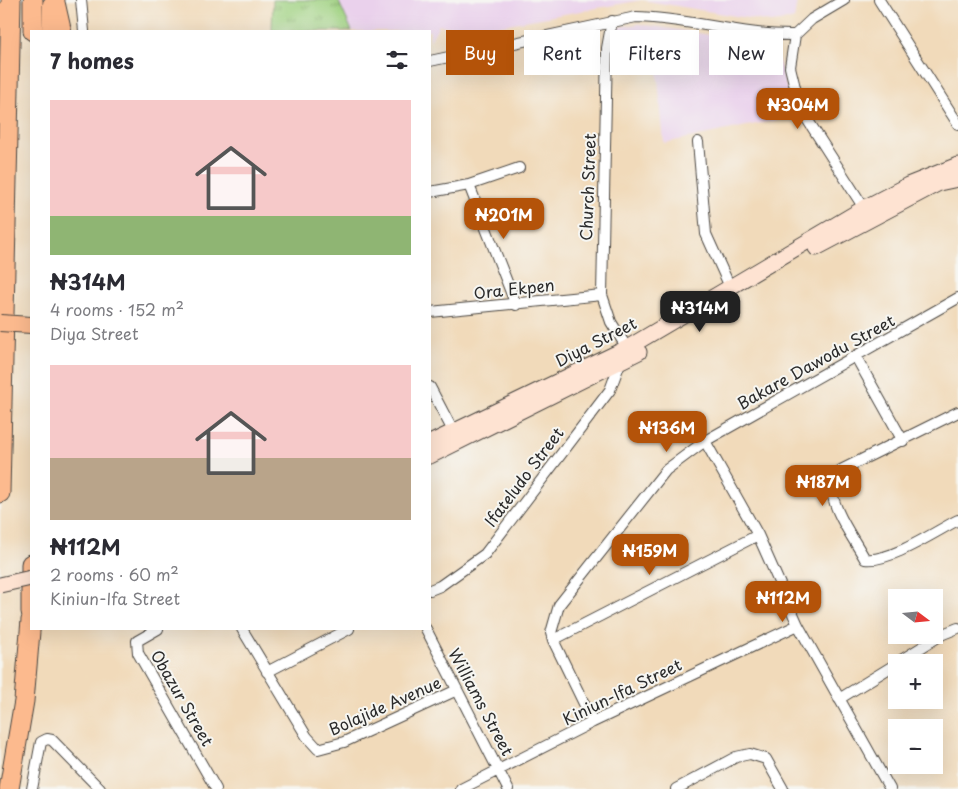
<!DOCTYPE html>
<html lang="en">
<head>
<meta charset="utf-8">
<style>
	body { margin:0; font-family:"Playpen Sans",sans-serif; background:#f2f2f3; color:#2b2b33; height:100vh; display:flex; flex-direction:column; font-size:19px; white-space:nowrap }
	* { box-sizing:border-box; margin:0 }
	p { font-size:16px; color:#7c7c81 }
	.icon { flex:none; width:28px; height:28px; fill:none; stroke:currentColor; stroke-width:2; stroke-linecap:round; stroke-linejoin:round }
	.map { position:relative; flex:1; overflow:hidden }
	.drawer { position:absolute; left:30px; top:30px; width:401px; height:600px; display:flex; flex-direction:column; background:#fff; border-radius:0px; box-shadow:0 5px 20px #0002 }
	.drawer>* { flex:none }
	.guide { position:absolute; left:446px; top:30px; width:436px; height:45px; display:flex; gap:10px }
	.needle { width:32px; rotate:106deg }
	.controls { position:absolute; left:888px; top:589px; display:grid; gap:10px }
	.controls a { display:grid; place-items:center; width:55px; height:55px; border-radius:0px; background:#fff; box-shadow:0 5px 20px #0002; font-size:25px }
	.price { position:absolute; translate:-50% -42px; padding:0 11px; border-radius:10px; background:#b45309; color:#fff; font-size:16px; line-height:32px; filter:drop-shadow(0 1px 2px #0008) }
	.price::after { content:''; position:absolute; left:50%; top:30px; width:15px; height:11px; margin-left:-8px; background:inherit; clip-path:polygon(0 0,100% 0,50% 100%) }
	.price.selected { background:#222; color:#fff }
	ul { padding:0; list-style:none }
	li { display:grid; align-content:center; gap:10px; height:265px; padding:0 20px }
	li span { display:grid; place-items:center; height:155px; border-radius:0px; color:#555 }
	li>.icon { margin-inline-start:auto }
	span .icon { width:90px; height:90px; fill:#fffc; stroke-width:1 }
	li b { font-size:21px }
	h2 { display:flex; justify-content:space-between; align-items:center; height:60px; padding:0 20px; font-size:21px }
	.chip { padding:0 18px; border-radius:0px; background:#fff; box-shadow:0 5px 20px #0002; font-size:18px; line-height:45px }
	.chip.selected { background:#b45309; color:#fff }
	.map>svg:first-child { display:block }
	.built { fill:#ead1ec }
	.grass { fill:url(#grass-tufts); stroke:#657e56 }
	.lines { fill:none; stroke-linecap:round; stroke-linejoin:round }
	.street-casing { stroke:#494540; stroke-width:12 }
	.secondary-casing { stroke:#494540; stroke-width:17 }
	.primary-casing { stroke:#494540; stroke-width:18 }
	.highway-casing { stroke:#494540; stroke-width:21 }
	.street { stroke:#fff; stroke-width:10 }
	.secondary { stroke:#fee3d2; stroke-width:15 }
	.primary { stroke:#fcba8e; stroke-width:16 }
	.highway { stroke:#fcba8e; stroke-width:19 }
	.secondary-bridge-casing { stroke:#494540; stroke-width:17; stroke-linecap:butt }
	.primary-bridge-casing { stroke:#494540; stroke-width:18; stroke-linecap:butt }
	.secondary-bridge { stroke:#fee3d2; stroke-width:15 }
	.primary-bridge { stroke:#fcba8e; stroke-width:16 }
	.labels { text-anchor:middle; stroke-width:4; stroke-linejoin:round; paint-order:stroke }
	.street-label { font-size:16px; fill:#2b2b2b; stroke:#f6f6f2 }
</style>
</head>
<body>
<div class="map">
<svg width="958" height="789" viewBox="0 0 958 789">
	<defs>
		<pattern id="grass-tufts" width="24" height="20" patternUnits="userSpaceOnUse" patternTransform="scale(1.25)"><rect width="24" height="20" fill="#9fd180"/><path d="M3 7l-1-3M5 7V3M7 7l1-3M15 17l-1-3M17 17v-4M19 17l1-3" fill="none" stroke="#82aa69"/></pattern>
	</defs>
	<rect width="100%" height="100%" fill="#f6f6f2"/>
	<filter id="ink" filterUnits="userSpaceOnUse"><feTurbulence type="fractalNoise" baseFrequency=".02" numOctaves="2"/><feDisplacementMap in="SourceGraphic" scale="10" xChannelSelector="R" yChannelSelector="G"/><feConvolveMatrix kernelMatrix="1 2 1 2 8 2 1 2 1" color-interpolation-filters="sRGB"/></filter>
	<filter id="wash" filterUnits="userSpaceOnUse"><feTurbulence type="fractalNoise" baseFrequency=".0096" numOctaves="4" result="noise"/><feDisplacementMap in="SourceGraphic" scale="20" xChannelSelector="R" yChannelSelector="G"/><feGaussianBlur stdDeviation="1.12" result="paint"/><feColorMatrix in="noise" values="0 0 0 0 0 0 0 0 0 0 0 0 0 0 0 0 0 1.4 0 .05"/><feComposite in="paint" operator="in"/></filter>
	<g filter="url(#wash)">
		<rect width="100%" height="100%" fill="#f1daba"/>
		<path class="built" d="M338 0H797L794 19 771 22 642 0 475 30 439 25 430 41V31H352Z
			M639 24 774 45 795 116 664 143 656 58 616 69 613 28Z"/>
		<path class="grass" d="M273 0H338L352 31H272Z"/>
	</g>
	<g filter="url(#ink)">
		<g class="lines">
			<g class="street-casing">
				<path id="street" d="M81 0 84 31
					M879 0 958 124
					M612 21 607 48 602 295 611 322 627 348
					M795 35 790 67 800 108 864 208
					M795 35 812 19 844 0
					M430 61 636 17C689 18 742 36 795 35
					M698 142 706 234 730 287
					M469 185 516 305
					M430 192 469 185 519 168
					M430 312 602 295
					M856 357 903 441
					M430 387 453 431
					M958 412 841 470 831 479C830 508 851 534 865 559 889 563 936 531 958 520
					M705 441 758 535 798 625 890 789
					M430 590 440 586 485 554 610 390 620 363
					M158 629 137 641 138 653 216 789
					M242 629 307 737 318 749 344 742 457 690
					M426 629 508 789
					M553 640 758 535
					M898 662 943 634 958 628
					M267 672 349 629
					M839 699 896 664
					M593 722 553 640 551 633 559 605 666 470 705 441 958 298
					M32 789 41 742 47 739 52 740 100 789
					M461 789 593 722 798 625
					M676 789 736 757 750 754 766 759 783 789"/>
			</g>
			<g class="secondary-casing">
				<path id="secondary" d="M816 248 939 183 958 179
					M430 443 627 348 864 208 908 185 958 165
					M430 456 639 352"/>
			</g>
			<g class="primary-casing">
				<path id="primary" d="M56 0 63 31
					M0 11V20
					M50 31 51 4"/>
			</g>
			<g class="highway-casing">
				<path id="highway" d="M33 0V31
					M0 493 11 0
					M31 564V612
					M9 789 24 701 31 620"/>
			</g>
			<use href="#street" class="street"/>
			<use href="#secondary" class="secondary"/>
			<use href="#primary" class="primary"/>
			<use href="#highway" class="highway"/>
			<g class="secondary-bridge-casing">
				<path id="secondary-bridge" d="M0 585 31 578"/>
			</g>
			<g class="primary-bridge-casing">
				<path id="primary-bridge" d="M0 323 31 325"/>
			</g>
			<use href="#secondary-bridge" class="secondary-bridge"/>
			<use href="#primary-bridge" class="primary-bridge"/>
		</g>
	</g>
	<g class="labels">
		<g class="street-label">
			<text transform="translate(588 187) rotate(-88)" y="6">Church Street</text>
			<text transform="translate(514 289) rotate(-6)" y="6">Ora Ekpen</text>
			<text transform="translate(596 342) rotate(-27)" y="6">Diya Street</text>
			<text transform="translate(816 362) rotate(-29)" y="6">Bakare Dawodu Street</text>
			<text transform="translate(524 477) rotate(-53)" y="6">Ifateludo Street</text>
			<text transform="translate(622 692) rotate(-26)" y="6">Kiniun-Ifa Street</text>
			<text transform="translate(182 698) rotate(60)" y="6">Obazur Street</text>
			<text transform="translate(481 702) rotate(62)" y="6">Williams Street</text>
			<text transform="translate(385 706) rotate(-24)" y="6">Bolajide Avenue</text>
		</g>
	</g>
</svg>
<div class="controls">
<a><svg class="needle" viewBox="-14 -14 28 28"><path d="M0-13l5 13h-10z" fill="#e53935"/><path d="M0 13l5-13h-10z" fill="#7c7c81"/></svg></a>
<a>+</a>
<a>−</a>
</div>
<b class="price" style="left:798px;top:130px">₦304M</b>
<b class="price" style="left:504px;top:240px">₦201M</b>
<b class="price selected" style="left:700px;top:333px">₦314M</b>
<b class="price" style="left:667px;top:453px">₦136M</b>
<b class="price" style="left:823px;top:507px">₦187M</b>
<b class="price" style="left:650px;top:576px">₦159M</b>
<b class="price" style="left:783px;top:623px">₦112M</b>
<div class="guide">
<a class="chip selected">Buy</a>
<a class="chip">Rent</a>
<a class="chip">Filters</a>
<a class="chip">New</a>
</div>
<section class="drawer">
<h2>7 homes<svg class="icon" aria-label="filters" viewBox="0 0 24 24"><path d="M4 7h16M4 17h16"/><circle cx="9" cy="7" r="2"/><circle cx="15" cy="17" r="2"/></svg></h2>
<ul>
<li><span style="background:linear-gradient(#f6c9c9 75%,#8fb573 0)"><svg class="icon" aria-label="home" viewBox="0 0 24 24"><path d="M3 11l9-7 9 7M6 9v11h12V9"/></svg></span><div><b>₦314M</b><p>4 rooms · 152 m²</p><p>Diya Street</p></div></li>
<li><span style="background:linear-gradient(#f6c9c9 60%,#b9a48a 0)"><svg class="icon" aria-label="home" viewBox="0 0 24 24"><path d="M3 11l9-7 9 7M6 9v11h12V9"/></svg></span><div><b>₦112M</b><p>2 rooms · 60 m²</p><p>Kiniun-Ifa Street</p></div></li>
</ul>
</section>
</div>
</body>
</html>
